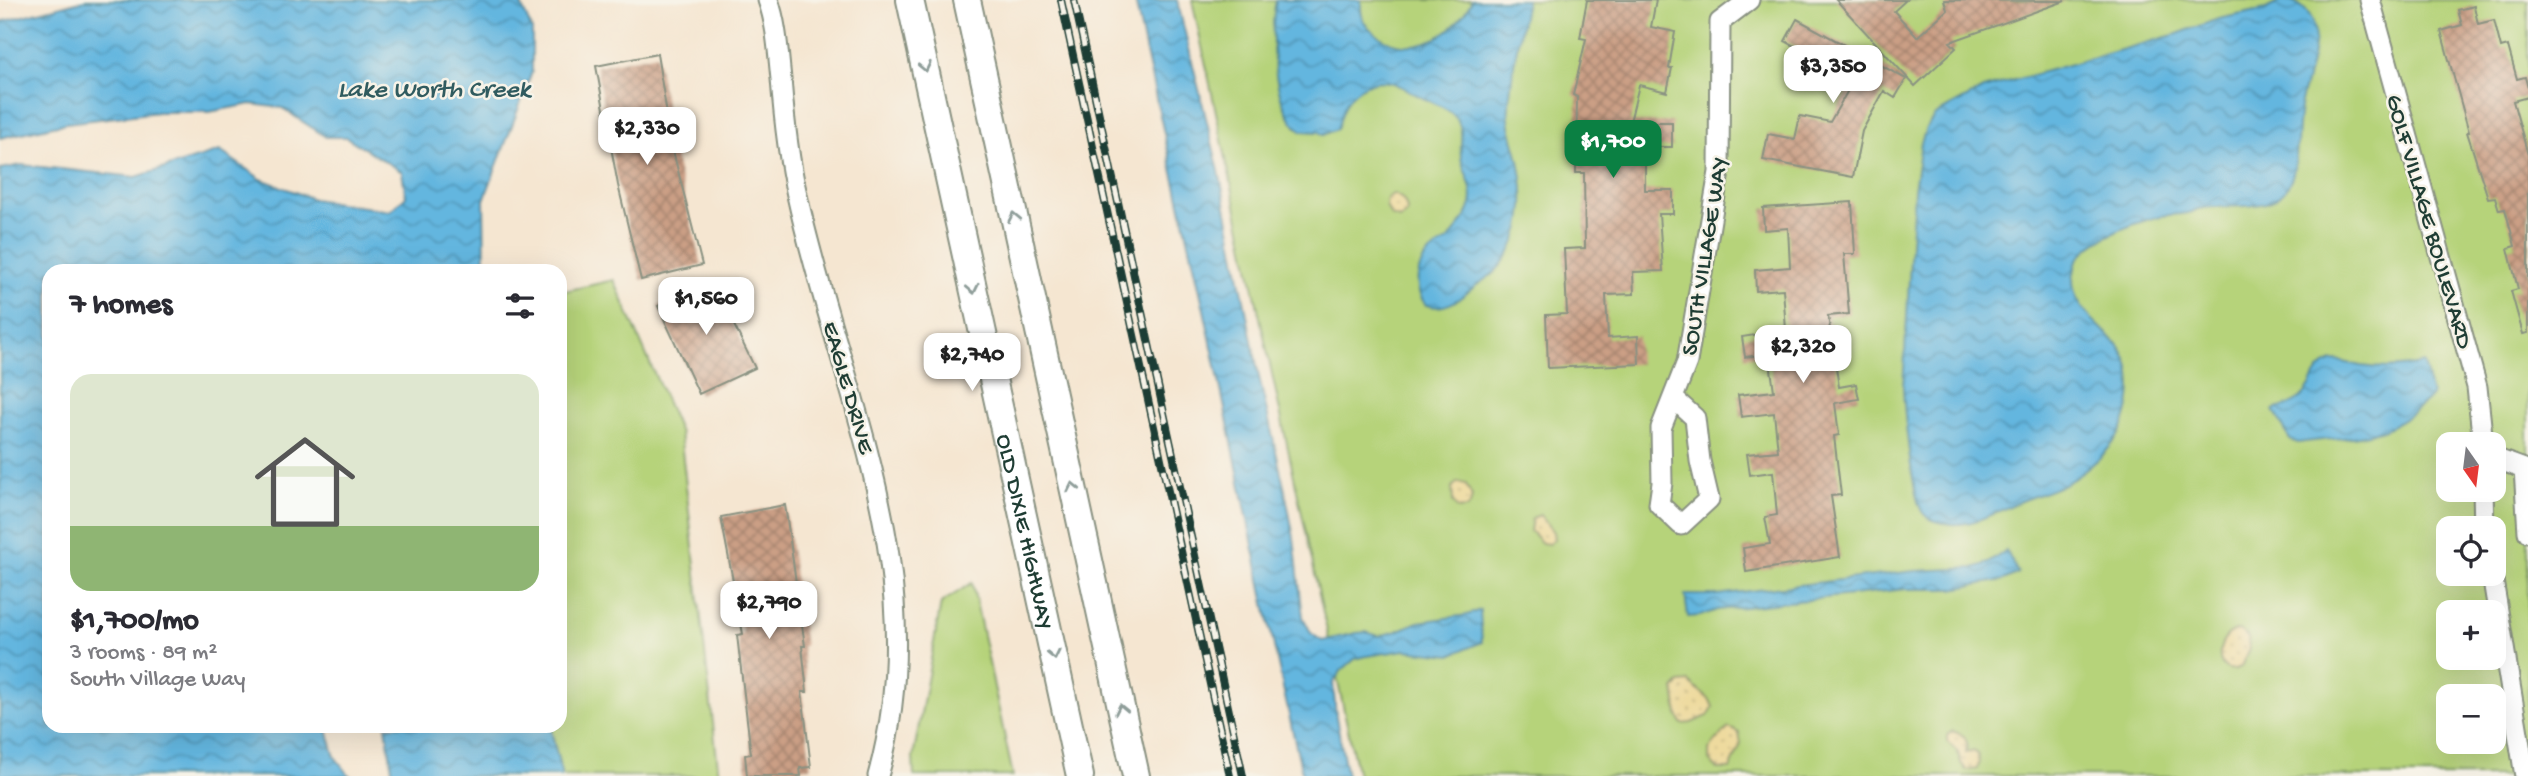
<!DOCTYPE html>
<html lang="en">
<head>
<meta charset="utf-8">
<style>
	body { margin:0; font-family:"Gochi Hand",sans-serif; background:#f7f7f7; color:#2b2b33; height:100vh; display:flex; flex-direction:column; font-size:26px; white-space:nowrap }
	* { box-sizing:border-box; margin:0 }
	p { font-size:23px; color:#7c7c81 }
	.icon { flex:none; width:38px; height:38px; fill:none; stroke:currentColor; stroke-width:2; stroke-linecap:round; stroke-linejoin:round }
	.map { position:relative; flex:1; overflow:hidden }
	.details { position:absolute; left:42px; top:264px; width:525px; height:469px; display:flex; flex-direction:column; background:#fff; border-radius:21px; box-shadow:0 7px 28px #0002 }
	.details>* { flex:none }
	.needle { width:46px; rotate:166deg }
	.buttons { position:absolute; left:2436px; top:432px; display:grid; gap:14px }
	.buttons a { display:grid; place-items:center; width:70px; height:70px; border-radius:14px; background:#fff; box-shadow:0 7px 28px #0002; font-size:35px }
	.price { position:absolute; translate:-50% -60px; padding:0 16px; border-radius:14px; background:#fff; color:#222; font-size:23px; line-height:46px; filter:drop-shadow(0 2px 4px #0008) }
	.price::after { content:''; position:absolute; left:50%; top:42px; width:21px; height:16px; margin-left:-10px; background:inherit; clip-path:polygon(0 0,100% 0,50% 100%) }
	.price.active { background:#0b8043; color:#fff }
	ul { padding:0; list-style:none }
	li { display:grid; align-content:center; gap:14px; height:371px; padding:0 28px }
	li+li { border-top:2px solid #e1e1e2 }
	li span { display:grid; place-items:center; height:217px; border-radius:21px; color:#555 }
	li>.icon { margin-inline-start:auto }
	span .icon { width:126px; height:126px; fill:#fffc; stroke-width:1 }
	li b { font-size:30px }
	h2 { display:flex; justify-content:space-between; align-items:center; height:84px; padding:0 28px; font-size:30px }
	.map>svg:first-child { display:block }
	.green { fill:#b6d37a; stroke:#6a8857; stroke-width:2; fill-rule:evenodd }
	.sand { fill:url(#sand-dots); stroke:#868c69; stroke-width:2 }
	.water { fill:url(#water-waves); stroke:#417a8a; stroke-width:2 }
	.building { fill:url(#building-cross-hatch) }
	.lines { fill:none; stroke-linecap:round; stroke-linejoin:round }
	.street-casing { stroke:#8a9282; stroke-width:23 }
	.secondary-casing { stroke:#8a9282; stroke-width:30 }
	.street { stroke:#fff; stroke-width:19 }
	.secondary { stroke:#fff; stroke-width:26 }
	.rail-casing { stroke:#1f3d34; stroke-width:8 }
	.rail { stroke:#f7f3e8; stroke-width:5; stroke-dasharray:16; stroke-linecap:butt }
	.oneway { stroke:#8f9e9a }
	.labels { text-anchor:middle; stroke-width:5; stroke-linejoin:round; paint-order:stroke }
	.street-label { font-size:24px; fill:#1f3d34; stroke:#f7f3e8 }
	.water-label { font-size:26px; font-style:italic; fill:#305b5f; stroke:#f7f3e8 }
</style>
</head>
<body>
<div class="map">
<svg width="2528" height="776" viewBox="0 0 2528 776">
	<defs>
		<pattern id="sand-dots" width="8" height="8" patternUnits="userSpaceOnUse" patternTransform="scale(1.75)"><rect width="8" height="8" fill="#eeda9e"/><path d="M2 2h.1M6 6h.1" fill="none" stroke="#ccbc89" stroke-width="1.8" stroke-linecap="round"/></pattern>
		<pattern id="water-waves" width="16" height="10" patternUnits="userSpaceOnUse" patternTransform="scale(1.75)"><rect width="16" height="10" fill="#63b6df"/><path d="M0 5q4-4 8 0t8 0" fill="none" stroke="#5195b6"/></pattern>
		<pattern id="building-cross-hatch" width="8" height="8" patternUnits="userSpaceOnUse" patternTransform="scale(1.75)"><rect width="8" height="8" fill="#cb9f85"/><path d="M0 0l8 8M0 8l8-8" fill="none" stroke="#a4836e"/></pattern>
	</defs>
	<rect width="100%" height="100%" fill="#f7f3e8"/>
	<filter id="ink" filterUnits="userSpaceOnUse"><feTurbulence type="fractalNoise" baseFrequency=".0143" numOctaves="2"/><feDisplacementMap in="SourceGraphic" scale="14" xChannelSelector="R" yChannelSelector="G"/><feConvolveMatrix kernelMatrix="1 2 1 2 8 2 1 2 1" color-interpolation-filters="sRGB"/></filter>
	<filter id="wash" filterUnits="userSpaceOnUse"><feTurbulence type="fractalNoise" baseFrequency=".00686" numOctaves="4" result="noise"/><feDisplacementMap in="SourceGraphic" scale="28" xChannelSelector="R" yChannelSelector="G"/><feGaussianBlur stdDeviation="1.57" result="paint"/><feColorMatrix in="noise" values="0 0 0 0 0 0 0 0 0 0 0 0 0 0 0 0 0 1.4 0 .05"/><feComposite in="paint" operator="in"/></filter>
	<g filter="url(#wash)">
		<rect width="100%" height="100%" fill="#f5e6d1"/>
		<path class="green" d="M1192 0H2528V776H1358ZM2448 444H2494V490H2448ZM2448 528H2494V574H2448ZM2448 612H2494V658H2448ZM2448 696H2494V742H2448Z
			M614 280 680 433 719 776H562L550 726H560V292Z
			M972 583 1013 776H914L913 758 941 603Z"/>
		<path class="sand" d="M1393 194C1402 196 1407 204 1407 213L1400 219 1391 216 1386 206 1387 198Z
			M1458 482 1466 484 1472 496 1470 505 1467 508 1458 509 1453 502 1452 487Z
			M1540 515 1553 532 1554 539 1549 544 1542 543 1530 531 1532 518Z
			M2239 630 2248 637 2249 648 2241 667C2214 680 2212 636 2239 630Z
			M1689 682 1710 700 1713 707 1708 716 1691 723 1682 724 1678 715 1674 689 1680 683Z
			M1730 728 1739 733 1741 744 1730 769H1717L1709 760V750C1714 744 1722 730 1730 728Z
			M1953 731 1964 736 1967 743 1966 753 1973 751C1980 754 1980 762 1977 768L1966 770 1961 763 1957 750 1947 742V735Z"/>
		<path class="water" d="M85 0H519L532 30V72L484 200 485 271H49V726H326L335 757 350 776H0V169L22 165 136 177 220 151 261 179 313 199 390 211 406 196 402 172 346 137H326L282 108 251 104 209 112H158L66 123 0 138V22Z
			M1135 0H1177L1219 171 1259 377 1285 491 1294 538 1303 617 1311 633 1322 641 1356 633 1366 632 1379 636 1397 631 1418 622 1467 615 1480 610 1482 642 1451 655 1405 650 1367 656 1355 659 1342 670 1333 683 1336 717 1347 776H1303C1263 608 1233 437 1195 269 1175 179 1153 90 1135 0Z
			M1276 0H1361C1360 20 1364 25 1379 36 1412 60 1457 34 1472 0H1526C1520 35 1511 70 1509 105 1507 122 1513 137 1517 152 1528 195 1527 239 1495 272 1488 278 1480 282 1473 288 1458 300 1446 311 1426 305 1412 288 1416 262 1434 249 1439 245 1443 244 1448 240 1457 230 1467 218 1471 204 1475 188 1464 173 1461 158 1460 149 1462 140 1461 131 1458 110 1439 106 1423 98 1404 89 1386 73 1364 86 1343 98 1344 110 1337 129L1323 135 1319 132 1301 131C1272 105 1269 36 1276 0Z
			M2290 0C2320 13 2317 35 2311 62 2308 78 2302 93 2300 108 2296 130 2299 162 2290 182 2273 218 2227 201 2198 209 2192 211 2195 212 2188 213 2178 215 2167 214 2157 217 2134 223 2092 239 2078 259 2075 264 2074 273 2073 279 2072 317 2115 329 2127 361 2134 382 2131 408 2122 428 2114 447 2095 463 2079 475 2063 487 2045 492 2026 499 1998 509 1969 533 1936 521 1932 520 1926 517 1923 513 1912 499 1904 410 1903 388L1914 190 1921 143 1926 128 1935 115 1983 89 2177 34 2218 19 2266 9 2281 1Z
			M2333 361C2344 361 2351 364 2361 366 2383 369 2404 368 2424 363L2432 396C2384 443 2359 434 2298 443L2290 440 2274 410C2283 407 2292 404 2300 398 2316 385 2311 369 2333 361Z
			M2006 550 2018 573 2004 580 1952 589H1906L1717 610 1700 616 1688 617 1685 595H1716L1914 571 1973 568 1989 563Z
			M386 726H550L562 776H393Z"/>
		<g id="blocks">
			<path class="building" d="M1587 0H1656L1651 27 1675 32 1669 68H1672L1667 92 1639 85 1630 122H1672V147H1645V190H1673V214H1659L1663 271 1633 272 1634 294 1606 295 1608 338 1638 336 1639 364 1548 368 1546 315 1567 314 1564 249 1585 248 1584 173H1576L1577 97 1573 95 1586 39 1580 38Z
				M1836 0H1906L1894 11 1917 37 1947 10 1944 0 2065 1 1950 42 1956 48 1915 86Z
				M2474 6 2478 24 2494 20 2501 48 2508 46 2517 79 2525 77 2528 88V97L2513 101 2528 155V333L2523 334 2511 291 2518 289 2508 248 2515 246 2505 209 2499 210 2495 197 2488 198 2467 132H2469L2441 31 2462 25 2458 10Z
				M1797 19 1906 79 1895 98 1884 91 1862 131 1853 177 1763 160 1768 134 1795 139 1800 116 1830 122 1851 85 1818 67 1810 82 1792 73 1804 51 1785 41Z
				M657 54 673 151 702 265 641 280 618 185 596 66Z
				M1852 202 1855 254H1844L1849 314 1828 316 1839 387 1856 384 1859 399 1835 403 1839 435 1834 436 1841 495 1831 496 1840 557 1746 572 1743 548 1770 544 1765 517 1777 515 1773 472 1750 475 1747 454 1778 451 1774 413 1741 417 1738 395 1774 391 1769 354 1745 357 1742 337 1786 330 1783 289 1756 291 1755 270 1790 267 1788 228 1764 230 1763 208Z
				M712 280 755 368 699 394 658 306Z
				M785 505 805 646H802L807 692H802L811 767 800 768 801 776H747L745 755 751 754 737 635 743 634 721 517Z"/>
		</g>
	</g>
	<g filter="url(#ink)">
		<use href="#blocks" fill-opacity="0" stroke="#8a9282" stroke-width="2"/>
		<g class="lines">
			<g class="street-casing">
				<path id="street" d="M768 0C777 25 778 52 781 79 784 117 788 157 797 195 840 391 935 571 878 776
					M2370 0 2477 387 2483 444
					M1673 398 1695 418 1700 461 1709 499 1681 525 1659 504 1662 483 1661 428 1687 362 1719 172 1720 22 1749 0
					M2494 458 2524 469 2528 532
					M2483 490 2484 528
					M2492 574 2525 776"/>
			</g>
			<g class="secondary-casing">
				<g id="secondary">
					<path id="s1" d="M910 0 1080 776"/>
					<path d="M967 0 1136 776"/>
				</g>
			</g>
			<use href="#street" class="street"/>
			<use href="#secondary" class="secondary"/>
			<g class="rail-casing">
				<path id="rail" d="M1061 0 1230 776
					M1074 0 1243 776"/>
			</g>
			<use href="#rail" class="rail"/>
		</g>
		<defs><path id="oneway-chevron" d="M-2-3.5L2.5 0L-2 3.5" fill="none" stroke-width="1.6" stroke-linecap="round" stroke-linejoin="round" transform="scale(1.75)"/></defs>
		<g class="oneway">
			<use href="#oneway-chevron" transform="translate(925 67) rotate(78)"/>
			<use href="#oneway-chevron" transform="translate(1014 217) rotate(-102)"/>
			<use href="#oneway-chevron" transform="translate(973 289) rotate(78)"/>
			<use href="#oneway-chevron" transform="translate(1073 487) rotate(-102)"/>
			<use href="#oneway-chevron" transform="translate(1054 655) rotate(78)"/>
			<use href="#oneway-chevron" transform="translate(1121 709) rotate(-102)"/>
		</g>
	</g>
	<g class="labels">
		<g class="street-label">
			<text transform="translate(2431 221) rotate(74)" y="8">GOLF VILLAGE BOULEVARD</text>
			<text transform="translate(1703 256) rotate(-81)" y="8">SOUTH VILLAGE WAY</text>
			<text transform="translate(850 387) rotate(74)" y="8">EAGLE DRIVE</text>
			<text dy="8" stroke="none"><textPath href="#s1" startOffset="544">OLD DIXIE HIGHWAY</textPath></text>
		</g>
		<g class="water-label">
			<text x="434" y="96">Lake Worth Creek</text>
		</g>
	</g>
</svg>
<div class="buttons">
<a><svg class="needle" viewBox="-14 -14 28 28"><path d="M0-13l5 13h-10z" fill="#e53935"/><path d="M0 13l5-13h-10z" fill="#7c7c81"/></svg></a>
<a><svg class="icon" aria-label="locate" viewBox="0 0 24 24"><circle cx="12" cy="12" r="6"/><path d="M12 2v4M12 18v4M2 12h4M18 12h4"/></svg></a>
<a>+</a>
<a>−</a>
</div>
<b class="price" style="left:1833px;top:105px">$3,350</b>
<b class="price" style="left:647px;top:167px">$2,330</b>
<b class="price active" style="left:1613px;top:180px">$1,700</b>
<b class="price" style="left:706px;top:337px">$1,560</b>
<b class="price" style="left:1803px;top:385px">$2,320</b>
<b class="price" style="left:972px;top:393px">$2,740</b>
<b class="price" style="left:769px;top:641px">$2,790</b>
<section class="details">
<h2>7 homes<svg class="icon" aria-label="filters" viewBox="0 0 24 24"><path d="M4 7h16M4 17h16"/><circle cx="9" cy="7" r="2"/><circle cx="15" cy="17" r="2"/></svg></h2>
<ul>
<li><span style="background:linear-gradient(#dfe7d0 70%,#8fb573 0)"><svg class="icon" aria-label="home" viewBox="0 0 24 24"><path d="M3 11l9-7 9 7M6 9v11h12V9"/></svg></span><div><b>$1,700/mo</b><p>3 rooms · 89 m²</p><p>South Village Way</p></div></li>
</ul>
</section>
</div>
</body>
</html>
